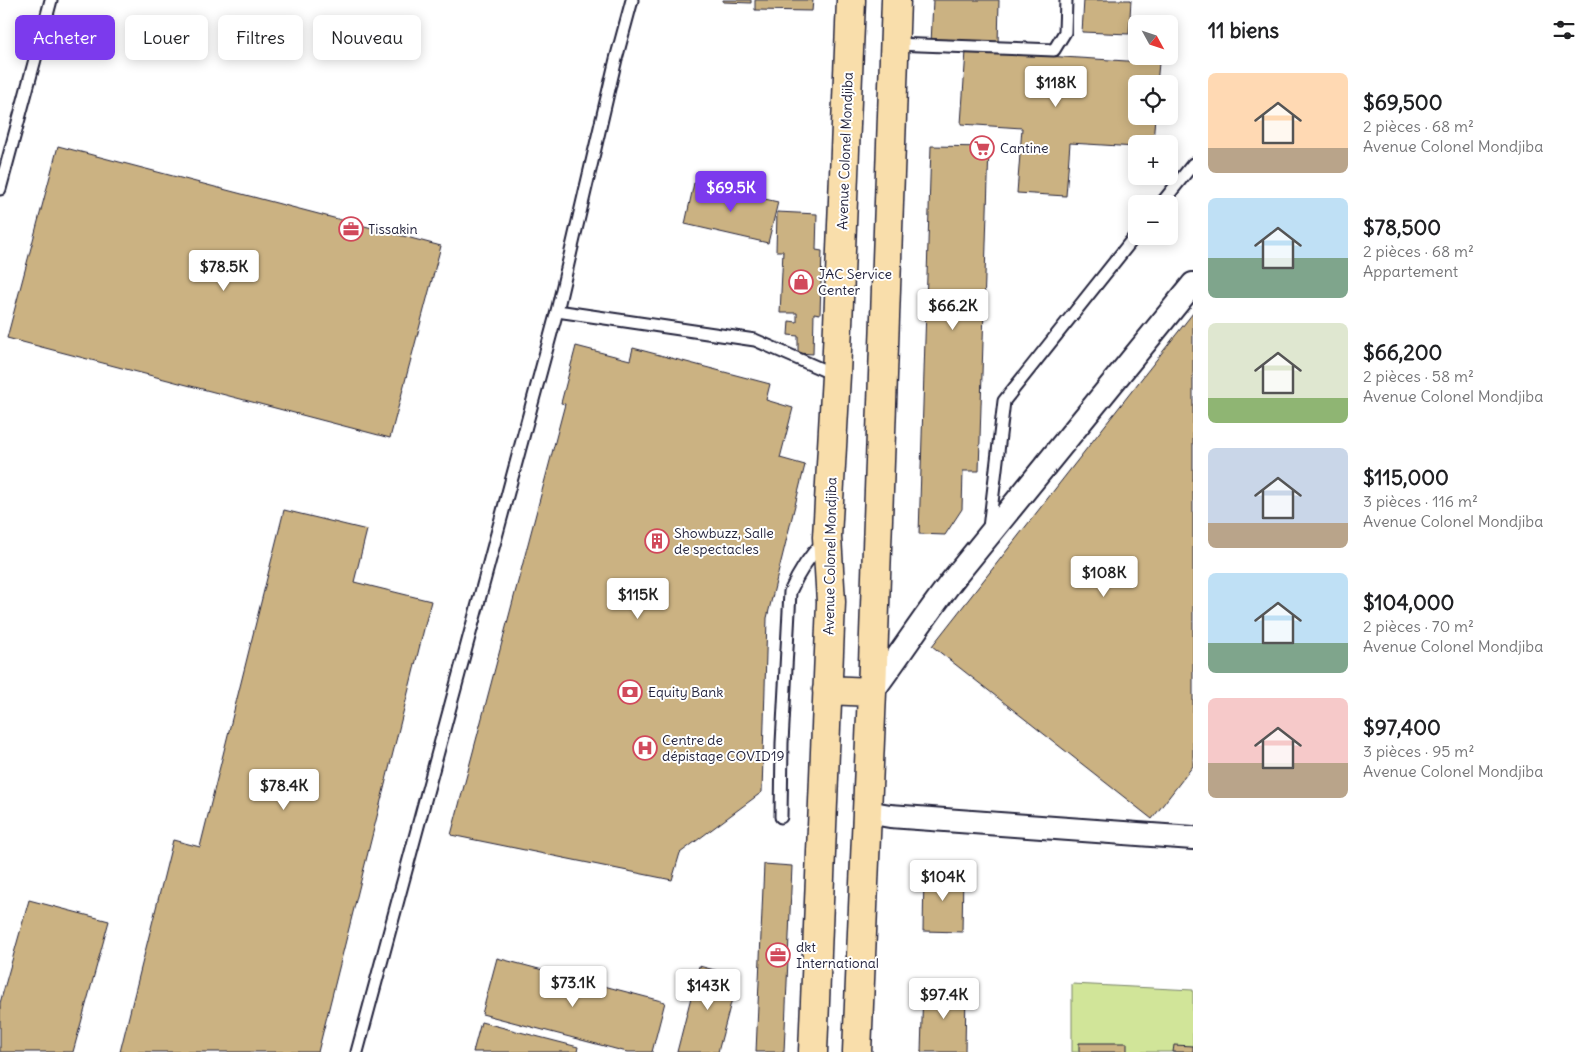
<!DOCTYPE html>
<html lang="fr">
<head>
<meta charset="utf-8">
<style>
	body { margin:0; font-family:Delius,sans-serif; background:#f6f6f6; color:#202124; height:100vh; display:flex; flex-direction:column; font-size:19px; white-space:nowrap }
	* { box-sizing:border-box; margin:0 }
	p { font-size:16px; color:#757577 }
	.icon { flex:none; width:28px; height:28px; fill:none; stroke:currentColor; stroke-width:2; stroke-linecap:round; stroke-linejoin:round }
	.map { position:relative; flex:1; overflow:hidden }
	.sheet { display:flex; flex-direction:column; background:#fff; width:400px }
	.sheet>* { flex:none }
	.top-card { position:absolute; left:15px; top:15px; width:475px; height:45px; display:flex; gap:10px }
	.needle { width:32px; rotate:130deg }
	.fabs { position:absolute; left:1128px; top:15px; display:grid; gap:10px }
	.fabs a { display:grid; place-items:center; width:50px; height:50px; border-radius:8px; background:#fff; box-shadow:0 2px 12px #0003; font-size:25px }
	.price { position:absolute; translate:-50% -42px; padding:0 11px; border-radius:5px; background:#fff; color:#222; font-size:16px; line-height:32px; filter:drop-shadow(0 1px 2px #0008) }
	.price::after { content:''; position:absolute; left:50%; top:30px; width:15px; height:11px; margin-left:-8px; background:inherit; clip-path:polygon(0 0,100% 0,50% 100%) }
	.price.active { background:#7c3aed; color:#fff }
	ul { padding:0; list-style:none }
	li { display:flex; align-items:center; gap:15px; height:125px; padding:0 15px }
	li span { display:grid; place-items:center; flex:none; width:140px; height:100px; border-radius:8px; color:#555 }
	li>.icon { margin-inline-start:auto }
	span .icon { width:60px; height:60px; fill:#fffc; stroke-width:1 }
	li b { font-size:21px }
	h2 { display:flex; justify-content:space-between; align-items:center; height:60px; padding:0 15px; font-size:21px }
	.chip { padding:0 18px; border-radius:8px; background:#fff; box-shadow:0 2px 12px #0003; font-size:18px; line-height:45px }
	.chip.active { background:#7c3aed; color:#fff }
	main { display:flex; flex:1; min-height:0 }
	.map>svg:first-child { display:block }
	.green { fill:#d1e599; stroke:#7a846a }
	.building { fill:#cbb282; stroke:#22223b }
	.lines { fill:none; stroke-linecap:round; stroke-linejoin:round }
	.service-casing { stroke:#22223b; stroke-width:15 }
	.minor-casing { stroke:#22223b; stroke-width:26 }
	.primary-casing { stroke:#22223b; stroke-width:31 }
	.service { stroke:#fff; stroke-width:11 }
	.minor { stroke:#fff; stroke-width:22 }
	.primary { stroke:#f9deab; stroke-width:28 }
	.labels { text-anchor:middle; stroke-width:4; stroke-linejoin:round; paint-order:stroke }
	.poi-label { font-size:14px; fill:#22223b; stroke:#fff; text-anchor:start }
	.street-label { font-size:14px; fill:#22223b; stroke:#fff }
</style>
</head>
<body>
<main>
<div class="map">
<svg width="1193" height="1052" viewBox="0 0 1193 1052">
	<rect width="100%" height="100%" fill="#fff"/>
	<filter id="ink" filterUnits="userSpaceOnUse"><feTurbulence type="fractalNoise" baseFrequency=".02" numOctaves="2"/><feDisplacementMap in="SourceGraphic" scale="10" xChannelSelector="R" yChannelSelector="G"/><feConvolveMatrix kernelMatrix="1 2 1 2 8 2 1 2 1" color-interpolation-filters="sRGB"/></filter>
	<g filter="url(#ink)">
		<path class="green" d="M1072 984 1193 990V1052H1072Z"/>
		<path class="building" d="M723 0H751V3L723 2Z
			M755 0H813L812 11 755 10Z
			M933 0H999L998 46 931 44Z
			M1084 0H1131L1129 34 1082 32Z
			M966 51 1159 63 1157 84H1136V116H1155L1153 144H1136V147L1070 143 1066 196 1017 193 1022 128 961 124Z
			M58 146 441 246 390 438 7 338Z
			M931 146 989 147 979 471H963L962 509 945 535 919 534Z
			M694 183 778 202 768 243 685 224Z
			M777 212 817 214 816 250 822 251 820 314 814 313 813 354 798 353V336L788 335 789 321 797 322V313H780L783 251H776Z
			M1193 313V766L1152 819 932 646Z
			M576 346 630 360 633 348 770 384 766 400 793 408 780 458 805 465 767 618 762 792 680 853 672 880 451 835 565 404 561 403Z
			M284 510 367 530 354 582 431 601 318 1052H120L173 840 200 847Z
			M764 864 792 866 784 1052H756Z
			M924 873H963L962 932 923 931Z
			M29 900 109 921 73 1052H0V1003Z
			M497 958 665 1002 652 1052H627L482 1014Z
			M699 966 738 976 718 1052H677Z
			M923 988 966 989 965 1052H921Z
			M481 1022 578 1047 577 1052H473Z
			M1079 1043H1127V1052H1079Z
			M1174 1045 1193 1046V1052H1173Z"/>
		<g class="lines">
			<g class="service-casing">
				<path id="service" d="M894 44 1054 50 1065 32 1066 0
					M0 189 51 0
					M1161 204 1193 164
					M557 311 755 340 835 375
					M989 528 1004 401 1136 235
					M781 817 782 743 790 592C798 574 809 556 823 542
					M357 1052 557 311 616 59 632 0"/>
			</g>
			<g class="minor-casing">
				<path id="minor" d="M872 692C903 651 930 607 963 567 1040 472 1117 378 1193 284
					M867 812 890 816 1193 838"/>
			</g>
			<g class="primary-casing">
				<path id="primary" d="M827 690 872 692
					M813 1052 831 602 827 537 836 375 851 0
					M857 1052 872 692 896 0"/>
			</g>
			<use href="#service" class="service"/>
			<use href="#minor" class="minor"/>
			<use href="#primary" class="primary"/>
		</g>
	</g>
	<defs>
		<g id="supermarket-ring" transform="scale(1.25)"><circle r="9.5" fill="#fff" stroke="#d1495b" stroke-width="1.5"/><path d="M-6-5.5h2.5l.6 2H6L4.5 2H-2.5L-4.4-4H-6ZM-1.5 3.2a1.3 1.3 0 1 0 .1 0ZM3 3.2a1.3 1.3 0 1 0 .1 0Z" fill="#d1495b"/></g>
		<g id="office-ring" transform="scale(1.25)"><circle r="9.5" fill="#fff" stroke="#d1495b" stroke-width="1.5"/><path d="M-6-3h4V-5.5h4V-3h4V5H-6ZM-1-4.5V-3h2v-1.5ZM-6 0V1H6V0Z" fill="#d1495b"/></g>
		<g id="shop-ring" transform="scale(1.25)"><circle r="9.5" fill="#fff" stroke="#d1495b" stroke-width="1.5"/><path d="M-5-2.5h2.3a2.7 3.5 0 0 1 5.4 0H5L5.5 6h-11ZM-1.5-2.5h3a1.5 2.3 0 0 0-3 0Z" fill="#d1495b"/></g>
		<g id="building-ring" transform="scale(1.25)"><circle r="9.5" fill="#fff" stroke="#d1495b" stroke-width="1.5"/><path d="M-4-6H4V6H1V3H-1V6H-4ZM-2.5-4.3h1.7v1.8h-1.7ZM.8-4.3h1.7v1.8H.8ZM-2.5-1h1.7V.8h-1.7ZM.8-1h1.7V.8H.8Z" fill="#d1495b"/></g>
		<g id="bank-ring" transform="scale(1.25)"><circle r="9.5" fill="#fff" stroke="#d1495b" stroke-width="1.5"/><path d="M-6-4H6V4H-6ZM0-2.3a2.3 2.3 0 1 0 0 4.6a2.3 2.3 0 1 0 0-4.6Z" fill="#d1495b"/></g>
		<g id="hospital-ring" transform="scale(1.25)"><circle r="9.5" fill="#fff" stroke="#d1495b" stroke-width="1.5"/><path d="M-5-5h3v3.5h4V-5h3V5h-3V1.5h-4V5h-3Z" fill="#d1495b"/></g>
	</defs>
	<g fill-rule="evenodd">
		<use href="#supermarket-ring" x="982" y="148"/>
		<use href="#office-ring" x="351" y="229"/>
		<use href="#shop-ring" x="801" y="282"/>
		<use href="#building-ring" x="657" y="541"/>
		<use href="#bank-ring" x="630" y="692"/>
		<use href="#hospital-ring" x="645" y="748"/>
		<use href="#office-ring" x="778" y="955"/>
	</g>
	<g class="labels">
		<g class="poi-label">
			<text x="1000" y="153">Cantine</text>
			<text x="368" y="234">Tissakin</text>
			<text x="818" y="279">JAC Service<tspan x="818" dy="16">Center</tspan></text>
			<text x="674" y="538">Showbuzz, Salle<tspan x="674" dy="16">de spectacles</tspan></text>
			<text x="648" y="697">Equity Bank</text>
			<text x="662" y="745">Centre de<tspan x="662" dy="16">dépistage COVID19</tspan></text>
			<text x="796" y="952">dkt<tspan x="796" dy="16">International</tspan></text>
		</g>
		<g class="street-label">
			<text transform="translate(845 151) rotate(-88)" y="5">Avenue Colonel Mondjiba</text>
			<text transform="translate(830 556) rotate(-89)" y="5">Avenue Colonel Mondjiba</text>
		</g>
	</g>
</svg>
<div class="fabs">
<a><svg class="needle" viewBox="-14 -14 28 28"><path d="M0-13l5 13h-10z" fill="#e53935"/><path d="M0 13l5-13h-10z" fill="#757577"/></svg></a>
<a><svg class="icon" aria-label="locate" viewBox="0 0 24 24"><circle cx="12" cy="12" r="6"/><path d="M12 2v4M12 18v4M2 12h4M18 12h4"/></svg></a>
<a>+</a>
<a>−</a>
</div>
<b class="price" style="left:1056px;top:108px">$118K</b>
<b class="price active" style="left:731px;top:213px">$69.5K</b>
<b class="price" style="left:224px;top:292px">$78.5K</b>
<b class="price" style="left:953px;top:331px">$66.2K</b>
<b class="price" style="left:1104px;top:598px">$108K</b>
<b class="price" style="left:638px;top:620px">$115K</b>
<b class="price" style="left:284px;top:811px">$78.4K</b>
<b class="price" style="left:943px;top:902px">$104K</b>
<b class="price" style="left:573px;top:1008px">$73.1K</b>
<b class="price" style="left:708px;top:1011px">$143K</b>
<b class="price" style="left:944px;top:1020px">$97.4K</b>
<div class="top-card">
<a class="chip active">Acheter</a>
<a class="chip">Louer</a>
<a class="chip">Filtres</a>
<a class="chip">Nouveau</a>
</div>
</div>
<section class="sheet">
<h2>11 biens<svg class="icon" aria-label="filters" viewBox="0 0 24 24"><path d="M4 7h16M4 17h16"/><circle cx="9" cy="7" r="2"/><circle cx="15" cy="17" r="2"/></svg></h2>
<ul>
<li><span style="background:linear-gradient(#ffd9b3 75%,#b9a48a 0)"><svg class="icon" aria-label="home" viewBox="0 0 24 24"><path d="M3 11l9-7 9 7M6 9v11h12V9"/></svg></span><div><b>$69,500</b><p>2 pièces · 68 m²</p><p>Avenue Colonel Mondjiba</p></div></li>
<li><span style="background:linear-gradient(#bfe0f5 60%,#7fa58c 0)"><svg class="icon" aria-label="home" viewBox="0 0 24 24"><path d="M3 11l9-7 9 7M6 9v11h12V9"/></svg></span><div><b>$78,500</b><p>2 pièces · 68 m²</p><p>Appartement</p></div></li>
<li><span style="background:linear-gradient(#dfe7d0 75%,#8fb573 0)"><svg class="icon" aria-label="home" viewBox="0 0 24 24"><path d="M3 11l9-7 9 7M6 9v11h12V9"/></svg></span><div><b>$66,200</b><p>2 pièces · 58 m²</p><p>Avenue Colonel Mondjiba</p></div></li>
<li><span style="background:linear-gradient(#c9d6e8 75%,#b9a48a 0)"><svg class="icon" aria-label="home" viewBox="0 0 24 24"><path d="M3 11l9-7 9 7M6 9v11h12V9"/></svg></span><div><b>$115,000</b><p>3 pièces · 116 m²</p><p>Avenue Colonel Mondjiba</p></div></li>
<li><span style="background:linear-gradient(#bfe0f5 70%,#7fa58c 0)"><svg class="icon" aria-label="home" viewBox="0 0 24 24"><path d="M3 11l9-7 9 7M6 9v11h12V9"/></svg></span><div><b>$104,000</b><p>2 pièces · 70 m²</p><p>Avenue Colonel Mondjiba</p></div></li>
<li><span style="background:linear-gradient(#f6c9c9 65%,#b9a48a 0)"><svg class="icon" aria-label="home" viewBox="0 0 24 24"><path d="M3 11l9-7 9 7M6 9v11h12V9"/></svg></span><div><b>$97,400</b><p>3 pièces · 95 m²</p><p>Avenue Colonel Mondjiba</p></div></li>
</ul>
</section>
</main>
</body>
</html>
